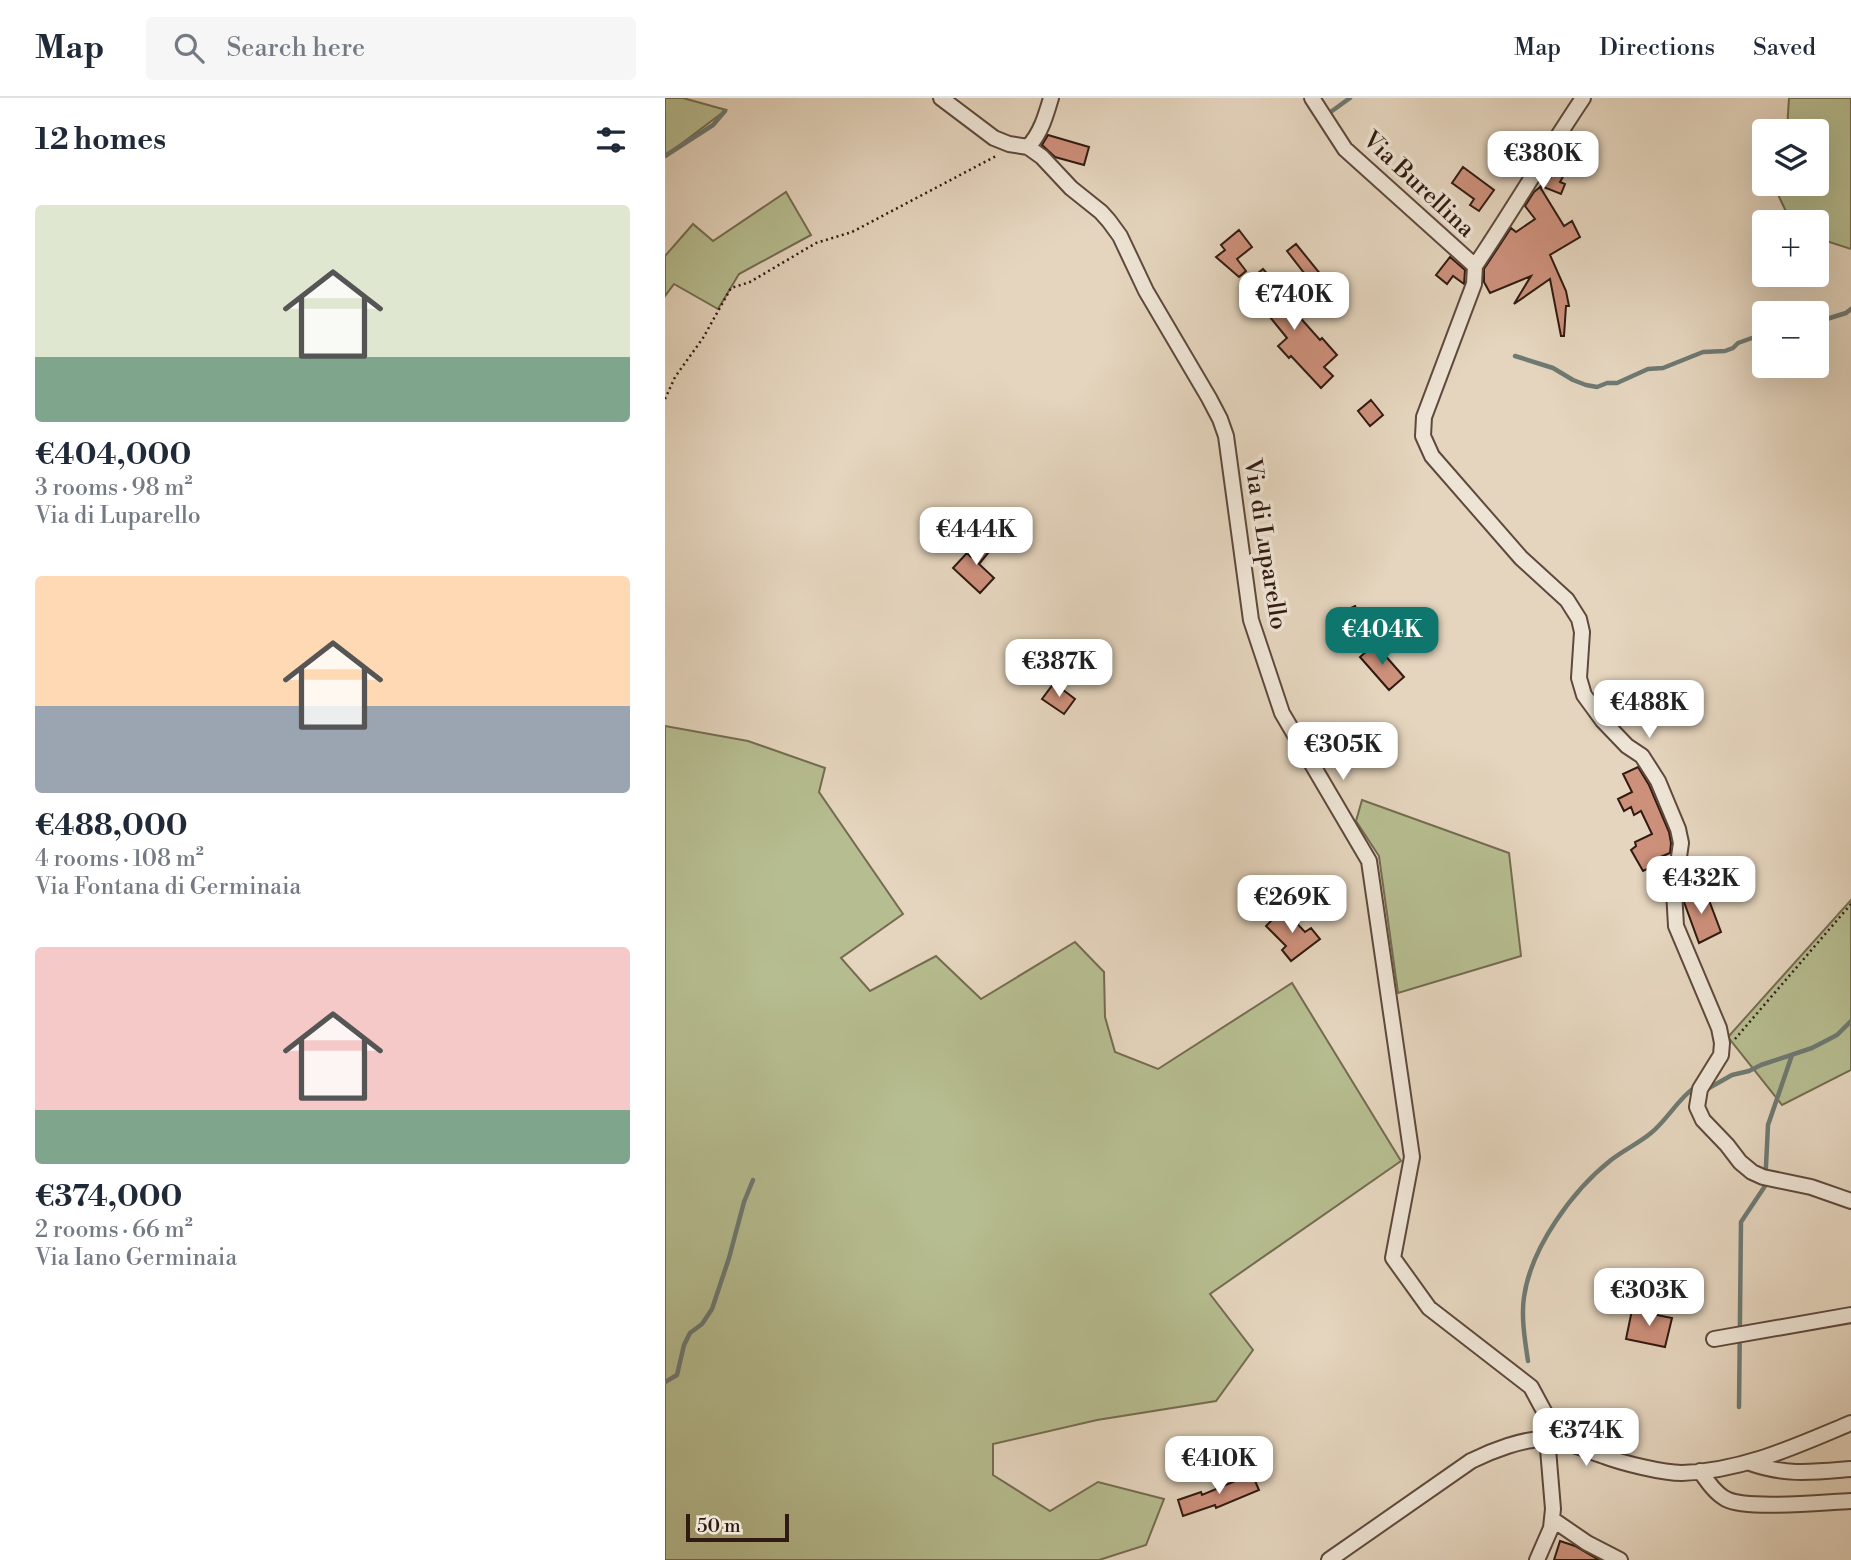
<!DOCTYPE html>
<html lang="en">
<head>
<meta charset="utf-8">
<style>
	body { margin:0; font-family:"Libre Bodoni",serif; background:#f6f6f7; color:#1f2937; height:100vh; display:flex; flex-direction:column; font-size:26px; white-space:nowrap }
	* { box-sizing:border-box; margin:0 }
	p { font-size:23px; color:#747a83 }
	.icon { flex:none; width:38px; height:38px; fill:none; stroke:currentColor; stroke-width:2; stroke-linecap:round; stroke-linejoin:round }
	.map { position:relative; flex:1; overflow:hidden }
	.details { display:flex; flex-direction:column; background:#fff; width:665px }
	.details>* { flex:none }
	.controls { position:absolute; left:1087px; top:21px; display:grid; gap:14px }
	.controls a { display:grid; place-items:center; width:77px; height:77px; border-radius:7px; background:#fff; box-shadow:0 7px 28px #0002; font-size:35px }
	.scale { position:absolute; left:21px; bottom:18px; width:103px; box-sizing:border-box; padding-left:7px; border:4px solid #311a11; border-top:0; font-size:19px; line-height:24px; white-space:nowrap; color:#311a11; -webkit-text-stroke:5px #eee4d5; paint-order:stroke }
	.price { position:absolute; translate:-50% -60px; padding:0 16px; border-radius:14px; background:#fff; color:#222; font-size:23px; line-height:46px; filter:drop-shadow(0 2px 4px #0008) }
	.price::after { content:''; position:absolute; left:50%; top:42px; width:21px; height:16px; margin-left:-10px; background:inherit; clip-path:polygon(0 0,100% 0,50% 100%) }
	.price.selected { background:#0f766e; color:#fff }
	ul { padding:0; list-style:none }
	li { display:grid; align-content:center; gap:14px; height:371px; padding:0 35px }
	li span { display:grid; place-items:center; height:217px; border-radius:7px; color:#555 }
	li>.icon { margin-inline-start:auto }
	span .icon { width:126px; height:126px; fill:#fffc; stroke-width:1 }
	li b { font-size:30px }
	h2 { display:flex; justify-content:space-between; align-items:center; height:84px; padding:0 35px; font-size:30px }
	header { display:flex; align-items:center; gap:42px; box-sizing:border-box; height:98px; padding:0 35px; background:#fff; border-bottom:2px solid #e0e1e3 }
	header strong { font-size:33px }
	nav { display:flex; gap:38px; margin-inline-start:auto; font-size:24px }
	.search { width:490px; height:63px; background:#f6f6f7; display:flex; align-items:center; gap:18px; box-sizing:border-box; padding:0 24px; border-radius:7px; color:#747a83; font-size:26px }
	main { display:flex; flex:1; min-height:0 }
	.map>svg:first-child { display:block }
	.green { fill:#b6bd90; stroke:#746c50; stroke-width:2 }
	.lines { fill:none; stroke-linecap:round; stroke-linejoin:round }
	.stream { stroke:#6e7972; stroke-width:4.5 }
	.building { fill:#cd907b; stroke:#311a11; stroke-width:2 }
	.minor-casing { stroke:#5e493c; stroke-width:18 }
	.path { stroke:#311a11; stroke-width:2.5; stroke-dasharray:2 3.5; stroke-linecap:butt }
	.minor { stroke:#eee4d5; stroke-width:14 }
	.labels { text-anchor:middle; stroke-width:7; stroke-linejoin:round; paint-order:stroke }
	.street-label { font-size:24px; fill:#311a11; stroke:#eee4d5 }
</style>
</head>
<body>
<header>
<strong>Map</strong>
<div class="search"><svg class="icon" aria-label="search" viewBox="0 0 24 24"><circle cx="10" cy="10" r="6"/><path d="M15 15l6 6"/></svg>Search here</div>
<nav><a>Map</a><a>Directions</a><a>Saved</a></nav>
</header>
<main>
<section class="details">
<h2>12 homes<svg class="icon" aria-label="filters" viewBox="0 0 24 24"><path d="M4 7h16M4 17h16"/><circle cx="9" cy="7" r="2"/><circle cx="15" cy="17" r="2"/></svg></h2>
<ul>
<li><span style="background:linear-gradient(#dfe7d0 70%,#7fa58c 0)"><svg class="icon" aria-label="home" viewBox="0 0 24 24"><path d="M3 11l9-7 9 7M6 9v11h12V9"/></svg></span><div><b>€404,000</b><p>3 rooms · 98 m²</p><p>Via di Luparello</p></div></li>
<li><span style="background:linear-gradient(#ffd9b3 60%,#9aa5b1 0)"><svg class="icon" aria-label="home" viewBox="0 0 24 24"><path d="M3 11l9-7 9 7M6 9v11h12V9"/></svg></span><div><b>€488,000</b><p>4 rooms · 108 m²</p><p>Via Fontana di Germinaia</p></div></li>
<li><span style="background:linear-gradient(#f6c9c9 75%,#7fa58c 0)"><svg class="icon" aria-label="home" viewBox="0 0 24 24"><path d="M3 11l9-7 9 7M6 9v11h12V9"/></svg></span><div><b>€374,000</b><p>2 rooms · 66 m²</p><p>Via Iano Germinaia</p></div></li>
</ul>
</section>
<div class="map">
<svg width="1186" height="1462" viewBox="0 0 1186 1462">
	<rect width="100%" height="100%" fill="#e5d5be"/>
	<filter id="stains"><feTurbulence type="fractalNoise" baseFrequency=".00286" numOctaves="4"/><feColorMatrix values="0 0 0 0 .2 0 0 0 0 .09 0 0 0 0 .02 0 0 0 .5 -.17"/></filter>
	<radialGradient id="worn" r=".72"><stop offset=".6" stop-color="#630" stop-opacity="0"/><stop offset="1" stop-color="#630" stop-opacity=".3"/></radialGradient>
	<path class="green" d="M0 0H18L61 12 0 58Z
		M1124 0H1186V151L1152 140V124H1126L1108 86H1152V33H1120L1122 31Z
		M121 94 146 137 74 176 53 211 9 186 0 198V158L28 126 48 143Z
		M0 628 83 643 160 670 154 694 238 816 176 860 205 893 271 858 316 901 410 844 439 874 440 919 450 954 493 971 627 885 736 1063 545 1196 588 1252 551 1303 432 1322 328 1346V1377L385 1413 433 1384 499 1401 481 1447 434 1462H0Z
		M697 702 844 755 856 858 733 895 714 758 691 723Z
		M1186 802V972L1117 1007 1063 939Z"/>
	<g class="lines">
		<path class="stream" d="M667 13 685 0
			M0 58 48 27 60 13
			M1152 224 1181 215 1186 211
			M850 258 888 270 908 282 921 287 932 289 942 285H952L983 271 998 270 1038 254 1060 253 1068 250 1073 245 1087 240H1099
			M1039 989 1044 990 1067 977 1084 973 1096 967 1147 950 1172 937 1186 923
			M863 1263C860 1243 856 1219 859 1199 866 1149 908 1092 946 1062 959 1052 974 1045 986 1035 1003 1021 1012 1002 1030 989
			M0 1284 12 1277 19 1247 25 1235 37 1226 47 1211 64 1160 79 1104 88 1082
			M1074 1309 1076 1124 1100 1088 1103 1027 1127 957"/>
	</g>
	<path class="building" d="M383 37 424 49 419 67 390 59 377 47Z
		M891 58 902 64 906 60 908 61 895 84 900 86 896 96 876 88 886 79 880 76Z
		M798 69 829 92 814 113 805 107 809 101 787 85Z
		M875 89 899 128 907 123 915 139 885 157 901 193 904 208H901L899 238H896L885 181 849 206 866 178 825 195 819 184V171L846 130 851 134 870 121 860 108 869 94Z
		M574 132 587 149 572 161 581 173 574 179 551 159 560 152 556 147Z
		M631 146 674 199 664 207 622 153Z
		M785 159 800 172 799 186 788 178 782 186 771 177Z
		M598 171 608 182 605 184 639 224 655 242 657 240 672 257 659 269 668 278 656 290 626 258 624 260 613 248 622 240 587 197 593 192 585 182Z
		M706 302 718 317 705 328 693 313Z
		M325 438 332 444 314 466 329 480 315 495 288 470 302 455 306 459Z
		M690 508 699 529 686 534 677 514Z
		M710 546 739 579 724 592 695 559Z
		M389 585 410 601 399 616 377 601Z
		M973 669 984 687 1004 734 1006 745 1005 755 993 760 997 768 986 774 984 770 978 773 966 752 971 748 970 744 987 736 976 713 969 717 966 709 959 713 953 701 967 694 958 676Z
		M1030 791 1033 800 1042 797 1056 834 1034 845 1019 804V794Z
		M618 811 640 834 646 830 655 841 626 863 617 852 621 848 601 828Z
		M967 1212 1007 1220 1000 1249 961 1241Z
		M587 1376 594 1392 551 1410 550 1407 518 1418 513 1402 536 1394 537 1397Z
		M895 1443 910 1448 934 1462H889Z"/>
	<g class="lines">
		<g class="minor-casing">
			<path id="minor" d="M276 0 329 40 344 46 363 49 377 59 406 90 436 114 444 123 455 138 481 193 544 300 555 321 561 338 586 522 617 615 704 763 747 1059 728 1160 764 1210 866 1289 880 1315 888 1411 886 1430 872 1462
				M647 0 680 51 810 168
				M363 49C376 35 381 17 386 0
				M810 168 809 186 759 319 758 338 767 358 856 460 902 502 914 521 917 534 914 580 919 597 938 623 962 648 977 658 993 683 1013 731 1016 745 1009 793 1011 828 1054 930 1057 945 1056 957 1035 991 1032 1009 1038 1022 1062 1047 1075 1064 1087 1074 1098 1079 1146 1089 1186 1103
				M810 168C847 113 881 55 918 0
				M1049 1241 1186 1217
				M1085 1365C1121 1378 1149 1374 1186 1371
				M1035 1373C1042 1383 1050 1395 1061 1401 1082 1412 1159 1404 1186 1403
				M887 1421 922 1445 955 1462
				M664 1462 806 1363C826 1353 859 1340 882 1341 902 1342 920 1352 939 1358 957 1365 998 1375 1017 1375 1078 1373 1131 1348 1186 1325"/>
		</g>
		<path class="path" d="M0 301 10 279 38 240 66 190 85 184 151 145 187 134 333 57
			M1070 941 1186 806"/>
		<use href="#minor" class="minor"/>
	</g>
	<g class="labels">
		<g class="street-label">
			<text transform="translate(754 86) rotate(43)" y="8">Via Burellina</text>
			<text transform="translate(601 446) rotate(81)" y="8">Via di Luparello</text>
		</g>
	</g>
	<rect width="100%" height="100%" filter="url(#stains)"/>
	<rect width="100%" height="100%" fill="url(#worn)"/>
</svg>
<div class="controls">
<a><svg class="icon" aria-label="layers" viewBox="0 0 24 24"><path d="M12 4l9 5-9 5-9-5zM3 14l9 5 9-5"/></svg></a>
<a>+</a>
<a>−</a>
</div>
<div class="scale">50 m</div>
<b class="price" style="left:878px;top:93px">€380K</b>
<b class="price" style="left:629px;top:234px">€740K</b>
<b class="price" style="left:311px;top:469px">€444K</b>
<b class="price selected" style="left:717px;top:569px">€404K</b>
<b class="price" style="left:394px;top:601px">€387K</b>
<b class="price" style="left:984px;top:642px">€488K</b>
<b class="price" style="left:678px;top:684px">€305K</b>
<b class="price" style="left:1036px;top:818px">€432K</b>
<b class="price" style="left:627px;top:837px">€269K</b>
<b class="price" style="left:984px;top:1230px">€303K</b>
<b class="price" style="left:921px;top:1370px">€374K</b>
<b class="price" style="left:554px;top:1398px">€410K</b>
</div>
</main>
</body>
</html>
